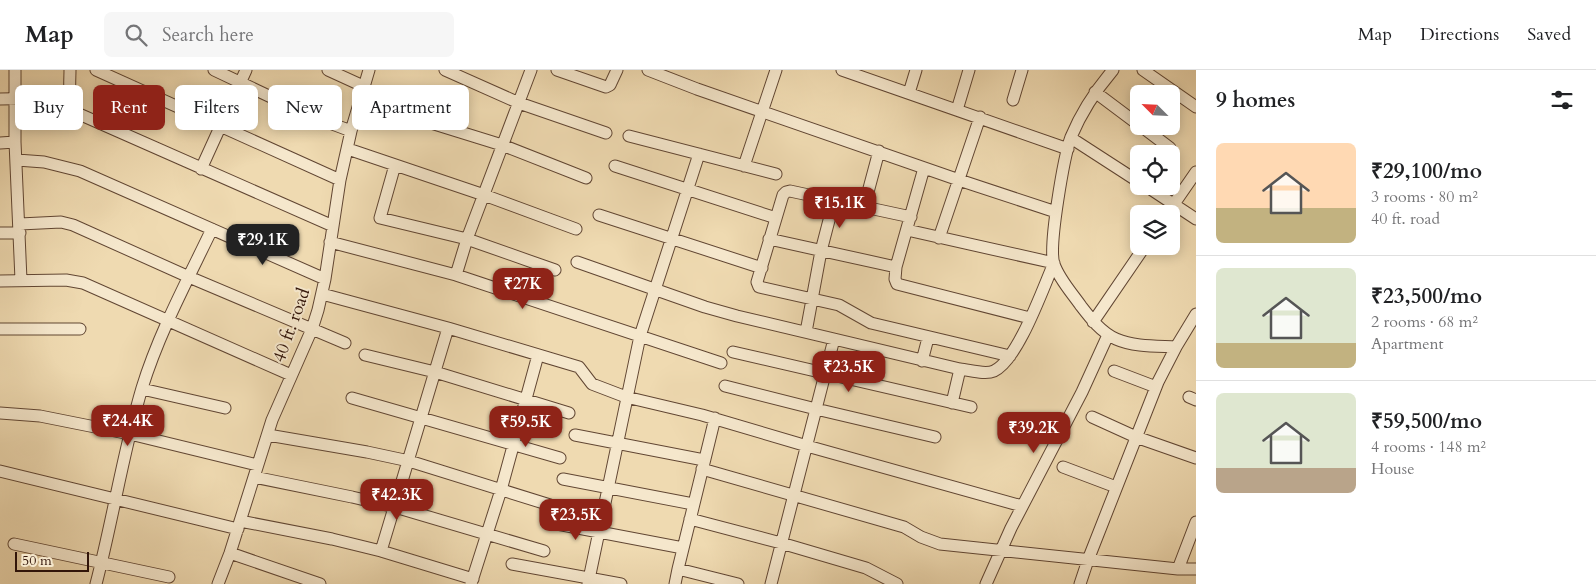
<!DOCTYPE html>
<html lang="en">
<head>
<meta charset="utf-8">
<style>
	body { margin:0; font-family:Cardo,serif; background:#f6f6f6; color:#202124; height:100vh; display:flex; flex-direction:column; font-size:19px; white-space:nowrap }
	* { box-sizing:border-box; margin:0 }
	p { font-size:16px; color:#757577 }
	.icon { flex:none; width:28px; height:28px; fill:none; stroke:currentColor; stroke-width:2; stroke-linecap:round; stroke-linejoin:round }
	.map { position:relative; flex:1; overflow:hidden }
	.sheet { display:flex; flex-direction:column; background:#fff; width:400px }
	.sheet>* { flex:none }
	.hud { position:absolute; left:15px; top:15px; width:475px; height:45px; display:flex; gap:10px }
	.needle { width:32px; rotate:294deg }
	.tools { position:absolute; left:1130px; top:15px; display:grid; gap:10px }
	.tools a { display:grid; place-items:center; width:50px; height:50px; border-radius:8px; background:#fff; box-shadow:0 2px 12px #0003; font-size:25px }
	.scale { position:absolute; left:15px; bottom:12px; width:74px; box-sizing:border-box; padding-left:5px; border:2px solid #321509; border-top:0; font-size:14px; line-height:18px; white-space:nowrap; color:#321509; -webkit-text-stroke:4px #f5e7cc; paint-order:stroke }
	.price { position:absolute; translate:-50% -42px; padding:0 11px; border-radius:10px; background:#8f2418; color:#fff; font-size:16px; line-height:32px; filter:drop-shadow(0 1px 2px #0008) }
	.price::after { content:''; position:absolute; left:50%; top:30px; width:15px; height:11px; margin-left:-8px; background:inherit; clip-path:polygon(0 0,100% 0,50% 100%) }
	.price.on { background:#222; color:#fff }
	ul { padding:0; list-style:none }
	li { display:flex; align-items:center; gap:15px; height:125px; padding:0 20px }
	li+li { border-top:1px solid #e0e0e0 }
	li span { display:grid; place-items:center; flex:none; width:140px; height:100px; border-radius:8px; color:#555 }
	li>.icon { margin-inline-start:auto }
	span .icon { width:60px; height:60px; fill:#fffc; stroke-width:1 }
	li b { font-size:21px }
	h2 { display:flex; justify-content:space-between; align-items:center; height:60px; padding:0 20px; font-size:21px }
	.chip { padding:0 18px; border-radius:8px; background:#fff; box-shadow:0 2px 12px #0003; font-size:18px; line-height:45px }
	.chip.on { background:#8f2418; color:#fff }
	header { display:flex; align-items:center; gap:30px; box-sizing:border-box; height:70px; padding:0 25px; background:#fff; border-bottom:1px solid #e0e0e0 }
	header strong { font-size:24px }
	nav { display:flex; gap:28px; margin-inline-start:auto; font-size:18px }
	.search { width:350px; height:45px; background:#f6f6f6; display:flex; align-items:center; gap:12px; box-sizing:border-box; padding:0 18px; border-radius:8px; color:#757577; font-size:19px }
	main { display:flex; flex:1; min-height:0 }
	.map>svg:first-child { display:block }
	.lines { fill:none; stroke-linecap:round; stroke-linejoin:round }
	.street-casing { stroke:#614633; stroke-width:13 }
	.street { stroke:#f5e7cc; stroke-width:11 }
	.labels { text-anchor:middle; stroke-width:4; stroke-linejoin:round; paint-order:stroke }
	.street-label { font-size:18px; fill:#321509; stroke:#f5e7cc }
</style>
</head>
<body>
<header>
<strong>Map</strong>
<div class="search"><svg class="icon" aria-label="search" viewBox="0 0 24 24"><circle cx="10" cy="10" r="6"/><path d="M15 15l6 6"/></svg>Search here</div>
<nav><a>Map</a><a>Directions</a><a>Saved</a></nav>
</header>
<main>
<div class="map">
<svg width="1196" height="514" viewBox="0 0 1196 514">
	<rect width="100%" height="100%" fill="#efdab1"/>
	<filter id="stains"><feTurbulence type="fractalNoise" baseFrequency=".004" numOctaves="4"/><feColorMatrix values="0 0 0 0 .2 0 0 0 0 .09 0 0 0 0 .02 0 0 0 .5 -.17"/></filter>
	<radialGradient id="worn" r=".72"><stop offset=".6" stop-color="#630" stop-opacity="0"/><stop offset="1" stop-color="#630" stop-opacity=".3"/></radialGradient>
	<g class="lines">
		<g class="street-casing">
			<path id="street" d="M15 0V72L21 210
				M70 0C70 14 67 35 79 44L333 156
				M96 0 340 110
				M214 0 311 46 351 61
				M328 0 363 16
				M445 0 519 33 606 63
				M557 0 606 17 610 15 617 0
				M648 0 697 19 959 110 1056 142
				M842 0 1068 79
				M1113 0C1096 20 1081 43 1071 67 1064 86 1048 177 1054 194 1059 209 1072 223 1081 236 1091 249 1101 262 1116 269 1134 277 1157 276 1176 277
				M1143 0 1196 37
				M1095 22 1139 55
				M909 23 916 0
				M0 29 54 28
				M1013 30 1022 0
				M360 31 502 75 586 108
				M957 40 969 0
				M1141 56 1170 78
				M629 66 776 104
				M1071 68 1139 112
				M0 73 15 72
				M348 79 484 125 576 159
				M17 90 44 92 80 101 325 209
				M395 95 380 148 467 169 555 200
				M615 96 776 148
				M744 96 776 0
				M924 98 896 197 895 209 897 214 1030 248
				M201 99 246 0
				M1146 116 1196 149
				M864 137 879 81
				M1167 144 1196 102
				M599 145 762 198
				M911 147 790 121 786 122 783 125 757 212 759 217 839 235 871 253 1010 286
				M20 154 61 152 73 155 189 207 345 273
				M0 163H20
				M939 168 980 47
				M769 169 896 197
				M330 172 456 205 721 293
				M577 192 705 237 737 246 960 299C970 300 985 305 994 301 1018 290 1043 218 1054 193L907 160
				M456 205 467 169 531 0
				M0 211 66 210 83 213 291 305
				M322 224 448 258 579 297 592 314 626 327 702 345 807 376 1022 436
				M1093 252 1145 176
				M0 259H80
				M806 262 821 181 834 131
				M733 282 971 337
				M365 285 435 302 569 343
				M922 291 928 268
				M1114 301 1156 317
				M725 316 816 339 935 367
				M142 319 225 338
				M1189 327 1196 330
				M352 328 560 388
				M952 333 960 299
				M0 343 40 346 130 364 257 395
				M1092 347 1136 367 1196 388
				M715 348 678 499 738 514
				M268 365 367 382 409 391 550 435
				M575 365 704 390
				M1063 397 1116 417
				M702 399 904 457 921 467 940 474 1178 499H1196
				M0 401 238 459
				M254 407 352 427 395 437 544 481
				M563 409 693 434
				M690 449 781 473 866 498 897 514
				M240 451 332 469 381 481 473 509
				M557 454 683 478
				M14 474 169 507
				M381 481 448 258
				M230 483 320 514
				M512 494 621 514
				M1178 499 1196 452
				M96 514C113 449 123 382 142 318 159 263 187 211 212 159
				M218 514 230 483 272 350 312 259 318 240 325 209 340 110 351 61 369 0
				M471 514 501 420 538 285
				M588 514 640 266 699 84
				M675 514 678 499
				M771 514 834 269
				M986 514 1011 458 1082 322 1108 265
				M1080 514 1088 490 1158 312 1176 277 1196 244"/>
		</g>
		<use href="#street" class="street"/>
	</g>
	<g class="labels">
		<g class="street-label">
			<text transform="translate(291 255) rotate(-70)" y="6">40 ft. road</text>
		</g>
	</g>
	<rect width="100%" height="100%" filter="url(#stains)"/>
	<rect width="100%" height="100%" fill="url(#worn)"/>
</svg>
<div class="tools">
<a><svg class="needle" viewBox="-14 -14 28 28"><path d="M0-13l5 13h-10z" fill="#e53935"/><path d="M0 13l5-13h-10z" fill="#757577"/></svg></a>
<a><svg class="icon" aria-label="locate" viewBox="0 0 24 24"><circle cx="12" cy="12" r="6"/><path d="M12 2v4M12 18v4M2 12h4M18 12h4"/></svg></a>
<a><svg class="icon" aria-label="layers" viewBox="0 0 24 24"><path d="M12 4l9 5-9 5-9-5zM3 14l9 5 9-5"/></svg></a>
</div>
<div class="scale">50 m</div>
<b class="price" style="left:840px;top:159px">₹15.1K</b>
<b class="price on" style="left:263px;top:196px">₹29.1K</b>
<b class="price" style="left:523px;top:240px">₹27K</b>
<b class="price" style="left:849px;top:323px">₹23.5K</b>
<b class="price" style="left:128px;top:377px">₹24.4K</b>
<b class="price" style="left:526px;top:378px">₹59.5K</b>
<b class="price" style="left:1034px;top:384px">₹39.2K</b>
<b class="price" style="left:397px;top:451px">₹42.3K</b>
<b class="price" style="left:576px;top:471px">₹23.5K</b>
<div class="hud">
<a class="chip">Buy</a>
<a class="chip on">Rent</a>
<a class="chip">Filters</a>
<a class="chip">New</a>
<a class="chip">Apartment</a>
</div>
</div>
<section class="sheet">
<h2>9 homes<svg class="icon" aria-label="filters" viewBox="0 0 24 24"><path d="M4 7h16M4 17h16"/><circle cx="9" cy="7" r="2"/><circle cx="15" cy="17" r="2"/></svg></h2>
<ul>
<li><span style="background:linear-gradient(#ffd9b3 65%,#c2b280 0)"><svg class="icon" aria-label="home" viewBox="0 0 24 24"><path d="M3 11l9-7 9 7M6 9v11h12V9"/></svg></span><div><b>₹29,100/mo</b><p>3 rooms · 80 m²</p><p>40 ft. road</p></div></li>
<li><span style="background:linear-gradient(#dfe7d0 75%,#c2b280 0)"><svg class="icon" aria-label="home" viewBox="0 0 24 24"><path d="M3 11l9-7 9 7M6 9v11h12V9"/></svg></span><div><b>₹23,500/mo</b><p>2 rooms · 68 m²</p><p>Apartment</p></div></li>
<li><span style="background:linear-gradient(#dfe7d0 75%,#b9a48a 0)"><svg class="icon" aria-label="home" viewBox="0 0 24 24"><path d="M3 11l9-7 9 7M6 9v11h12V9"/></svg></span><div><b>₹59,500/mo</b><p>4 rooms · 148 m²</p><p>House</p></div></li>
</ul>
</section>
</main>
</body>
</html>
